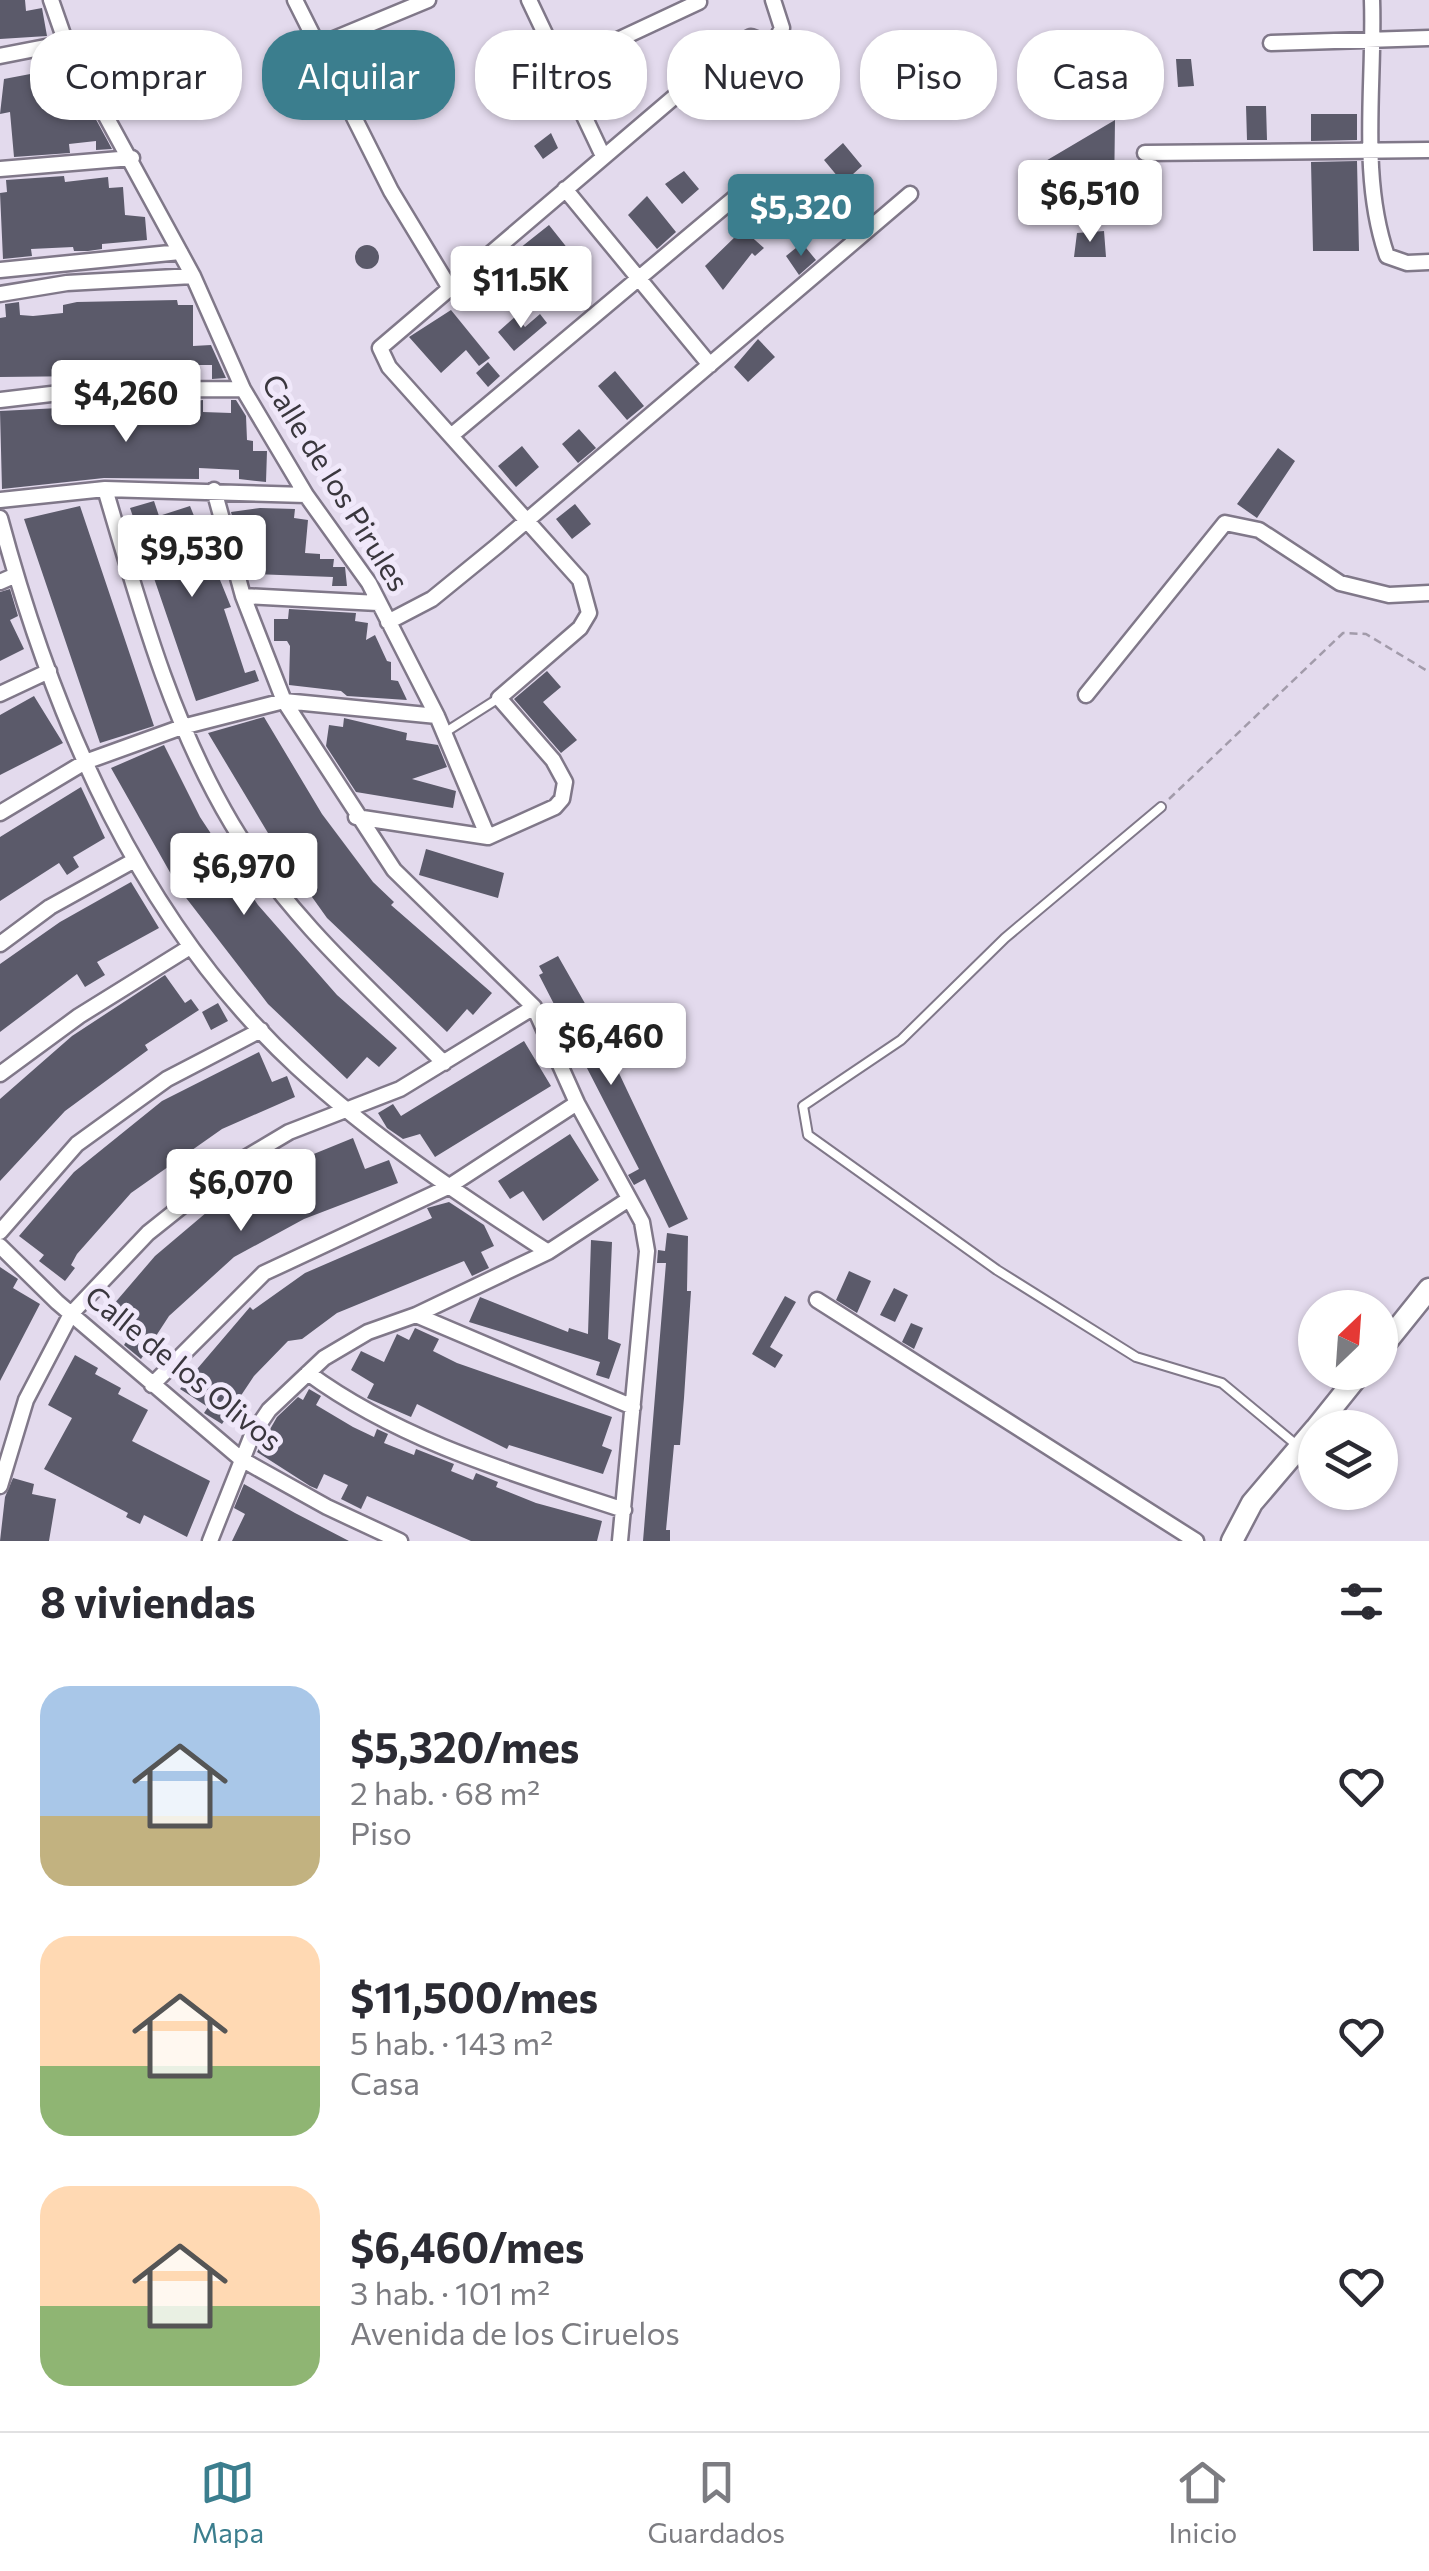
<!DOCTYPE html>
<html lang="es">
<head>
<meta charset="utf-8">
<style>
	body { margin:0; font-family:Commissioner,sans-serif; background:#f7f7f7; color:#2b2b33; height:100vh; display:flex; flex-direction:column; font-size:38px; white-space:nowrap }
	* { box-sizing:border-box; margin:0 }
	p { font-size:32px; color:#7c7c81 }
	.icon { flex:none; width:55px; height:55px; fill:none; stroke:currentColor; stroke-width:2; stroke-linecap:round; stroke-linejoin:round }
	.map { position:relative; height:1541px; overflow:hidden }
	.details { display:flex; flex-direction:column; background:#fff; flex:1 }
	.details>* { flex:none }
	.banner { position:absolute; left:30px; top:30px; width:1370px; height:90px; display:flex; gap:20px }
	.needle { width:65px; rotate:25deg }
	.tools { position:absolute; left:1298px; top:1290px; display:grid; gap:20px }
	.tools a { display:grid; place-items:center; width:100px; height:100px; border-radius:50%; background:#fff; box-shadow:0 2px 8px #0004; font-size:50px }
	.price { position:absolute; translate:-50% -85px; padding:0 22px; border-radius:10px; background:#fff; color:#222; font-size:32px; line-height:65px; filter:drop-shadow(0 2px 5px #0008) }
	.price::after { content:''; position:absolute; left:50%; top:60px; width:30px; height:22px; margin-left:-15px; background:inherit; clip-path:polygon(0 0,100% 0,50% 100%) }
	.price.active { background:#3b7e8e; color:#fff }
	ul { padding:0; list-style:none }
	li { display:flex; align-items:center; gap:30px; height:250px; padding:0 40px }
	li span { display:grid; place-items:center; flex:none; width:280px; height:200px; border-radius:30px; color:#555 }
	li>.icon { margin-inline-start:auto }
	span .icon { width:120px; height:120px; fill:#fffc; stroke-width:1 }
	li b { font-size:42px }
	h2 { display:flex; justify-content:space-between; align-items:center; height:120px; padding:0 40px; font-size:42px }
	.tag { padding:0 35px; border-radius:40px; background:#fff; box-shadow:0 2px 8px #0004; font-size:35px; line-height:90px }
	.tag.active { background:#3b7e8e; color:#fff }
	.dock { display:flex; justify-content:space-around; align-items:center; height:140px; border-top:2px solid #e1e1e2; background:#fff; font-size:28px; color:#7c7c81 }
	.dock a { display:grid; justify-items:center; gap:5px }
	.dock .active { color:#3b7e8e }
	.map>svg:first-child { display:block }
	.building { fill:#5b5a6a }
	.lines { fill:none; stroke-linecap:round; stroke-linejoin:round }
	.lane-casing { stroke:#807889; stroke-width:12 }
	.street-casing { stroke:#807889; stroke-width:19 }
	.secondary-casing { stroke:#807889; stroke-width:25 }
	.path { stroke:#a29baa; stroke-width:2.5; stroke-dasharray:8 5; stroke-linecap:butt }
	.lane { stroke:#fff; stroke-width:8 }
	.street { stroke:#fff; stroke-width:14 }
	.secondary { stroke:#fff; stroke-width:20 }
	.labels { text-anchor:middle; stroke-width:10; stroke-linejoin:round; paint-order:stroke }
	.street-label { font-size:30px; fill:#3a373e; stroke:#f0e8fa }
</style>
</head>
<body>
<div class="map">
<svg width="1429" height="1541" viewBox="0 0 1429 1541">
	<rect width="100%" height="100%" fill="#e3daed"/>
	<path class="building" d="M0 0H25L26 11 42 8 47 36 0 39Z
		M1176 59H1191L1194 86 1178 87Z
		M67 67 78 87 81 116 93 114 112 149 96 150V141L69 144 70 153 14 157 10 112 0 114 4 79Z
		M1246 106H1266L1267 140H1247Z
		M1311 114H1357V140L1311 141Z
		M1115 120 1114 196 1024 191 1022 175Z
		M551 133 558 148 543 159 534 146Z
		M843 143 862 166 843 183 824 160Z
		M1357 161 1359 251H1313L1311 162Z
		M684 171 699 189 682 204 665 184Z
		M64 176 65 182 108 177 109 188 123 187 125 215 145 217 147 240 102 244V249L88 251H74L73 247 31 249 32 256 3 259 0 193 7 192 6 180Z
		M647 196 676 232 657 249 628 215Z
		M549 225 576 259 544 284 515 252Z
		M738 225 764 248 755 256 752 253 723 290 705 266 737 235 733 230Z
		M1104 231 1106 257H1074L1077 233Z
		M802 243 816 260 799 275 786 256Z
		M355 257a12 12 0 1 1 24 0a12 12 0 1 1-24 0Z
		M177 300 178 305H193V346L211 345 226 378 212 379V365H193L144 367V379H115L114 367 88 369 89 376 0 377V318L6 317 5 304 19 302 20 315 33 316 63 313V305L77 302Z
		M451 310 490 358 479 366 466 350 441 373 409 337Z
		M540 314 547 323 514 351 498 332 516 316 525 327Z
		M758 339 775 357 748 382 734 367Z
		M488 362 500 376 488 387 476 373Z
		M615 371 644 406 627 420 598 386Z
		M129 400 159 405 203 400V412L231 413V400H236L246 416 247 440 253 441V451H267L266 482 239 479V470L199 468V479L104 478 2 489 0 411 59 408V415L130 413Z
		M579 429 596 448 578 463 562 444Z
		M522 446 539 467 516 487 498 466Z
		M1278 448 1295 461 1257 518 1237 504Z
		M154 501 159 516 190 506 231 607 224 609 245 673 255 670 259 681 196 701 130 508Z
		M575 504 591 524 572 539 556 519Z
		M80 506 154 726 100 743 24 519Z
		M260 508 295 509 294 518 308 520 305 553 320 554V559H334L333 567H345L347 586H332L333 577 254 574 257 530 236 532 231 512Z
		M10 589 18 616 10 620 24 649 0 661V592Z
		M289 609 356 613 355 621 368 623 366 640 375 635 387 661 391 662V680L398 681 407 700 347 696 341 691 289 685 290 646 287 641H274V619H288Z
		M547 671 561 687 543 702 577 740 561 753 514 699Z
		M34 696 63 743 0 775V715Z
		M264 717 322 814 373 882 394 902 391 905 492 993 473 1015 467 1009 447 1032 327 918 277 848 208 733Z
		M344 718 407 733 406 740 438 745 447 767 412 779 456 791 453 808 356 792 326 746 329 725 343 727Z
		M164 745 200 817 258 905 337 995 397 1048 379 1067 367 1057 347 1079 268 1004 180 890 111 768Z
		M81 787 105 838 73 857 79 867 67 875 59 863 0 901V837Z
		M426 849 504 873 498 898 419 875Z
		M131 882 159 928 97 962 105 975 85 987 77 974 0 1032V964L60 922Z
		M558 956 591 1014 688 1219 669 1228 645 1179 634 1185 628 1175 639 1169 539 975 543 973 539 966Z
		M165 975 185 1003 191 999 199 1010 145 1045 148 1050 65 1111 0 1181V1099L72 1036Z
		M218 1003 228 1021 211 1030 202 1012Z
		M524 1041 551 1086 435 1157 420 1134 403 1139 387 1128 378 1113 393 1104 401 1116Z
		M259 1052 272 1082 287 1076 295 1097 222 1129 131 1193 77 1254 71 1265 75 1268 65 1281 39 1261 44 1255 19 1236 74 1172 162 1101Z
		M570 1134 599 1180 543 1221 523 1191 510 1199 498 1181Z
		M353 1138 365 1169 389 1160 398 1183 304 1219 234 1257 169 1316 141 1359 124 1345 128 1339 101 1319 155 1256 220 1201 272 1171Z
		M449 1202 484 1225 494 1246 481 1252 489 1268 472 1276 464 1261 337 1313 302 1339 288 1341 254 1376 222 1424 204 1413 208 1407 180 1389 250 1307 253 1310 305 1273 432 1218 427 1208Z
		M667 1233 688 1236 687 1291H691L684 1398 680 1445H674L666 1530H670V1541H643L666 1263H657L658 1250 665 1251Z
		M591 1240 612 1242 608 1339 621 1344 609 1379 596 1375 600 1362 469 1322 480 1297 568 1332 569 1328 588 1334Z
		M0 1267 18 1279 13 1288 40 1304 0 1381Z
		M849 1271 871 1281 857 1313 836 1300Z
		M894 1288 908 1295 895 1322 880 1315Z
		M785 1296 796 1302 770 1347 783 1355 775 1368 752 1354Z
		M911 1323 923 1328 914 1349 902 1342Z
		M415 1328 439 1339 433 1351 457 1363 612 1417 602 1446 612 1450 603 1474 509 1445 507 1449 417 1404 411 1417 367 1398 374 1384 351 1370 361 1351 384 1362 397 1334 409 1340Z
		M75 1355 98 1368 95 1374 121 1388 118 1394 148 1410 132 1441 210 1481 187 1537 144 1515 140 1524 126 1517 128 1513 44 1469 72 1418 48 1405Z
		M309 1389 321 1396 316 1405 353 1427 374 1437 377 1429 388 1434 384 1443 414 1455 416 1449 454 1464 451 1471 473 1480 476 1473 498 1482 496 1487 536 1503 602 1521 597 1541H471L367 1496 361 1509 341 1499 348 1485 324 1474 317 1489 310 1486 257 1452 277 1417 298 1397 303 1400Z
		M13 1478 34 1484 32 1494 56 1499 49 1541H0L5 1497Z
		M244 1484 295 1513 349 1541H232L245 1514 234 1508Z"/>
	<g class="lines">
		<g class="lane-casing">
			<path id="lane" d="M444 733 499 698
				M1161 807 1005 938 901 1040 803 1106 808 1135 997 1270 1136 1357 1222 1383 1299 1447"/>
		</g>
		<g class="street-casing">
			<path id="street" d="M51 0 66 43 193 276 243 389 306 495 369 583 437 716 488 837
				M295 0 391 191 451 290
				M529 0 603 156
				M1372 0C1375 83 1359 176 1387 256L1407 263 1429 262
				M1271 43 1429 38
				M317 46 428 0
				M0 56 66 43
				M562 66 699 2
				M1145 153 1429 150
				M0 169 132 158
				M565 189 710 365
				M0 270 180 252
				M0 294 67 283 193 276
				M0 400 85 390 243 389
				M452 435 738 195
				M105 489C139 604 170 720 232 824 287 916 369 988 444 1063
				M214 490 243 596 284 701 394 870 534 1007 577 1103 642 1222 647 1251 620 1541
				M0 500 105 489 306 495
				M0 518C54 720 141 923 297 1067 374 1138 460 1195 548 1252
				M0 582 16 575
				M243 596 378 603
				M388 622 432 599 497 546 910 194
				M0 694 49 671
				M1086 695 1225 523 1259 530 1340 583 1389 595 1429 593
				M0 813 85 762 182 727 284 701 437 716
				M356 817 488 837 555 807 562 799 565 782 553 760 499 698 580 628 589 613 580 580 389 367 380 348 734 46 751 37 767 43 776 40 782 28 773 0
				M0 944 50 907 133 861
				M0 1074 79 1016 190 947
				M0 1232 77 1144 167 1079 261 1030
				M0 1246 57 1302 241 1459 327 1507 400 1541
				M817 1300 1196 1541
				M416 1315 633 1407
				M308 1373C402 1442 515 1474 624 1510
				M152 1385 264 1273 448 1187 577 1103
				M0 1486 26 1400 71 1314 148 1233 232 1166 289 1132 400 1089 534 1007
				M210 1541 252 1435 269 1410 324 1358 368 1332 416 1315 548 1252 626 1201"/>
		</g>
		<g class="secondary-casing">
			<path id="secondary" d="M1380 1350 1429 1289
				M1316 1428 1361 1372
				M1232 1541 1252 1503 1315 1429"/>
		</g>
		<path class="path" d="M1169 799 1343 633 1366 634 1429 672"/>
		<use href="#lane" class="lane"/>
		<use href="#street" class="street"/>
		<use href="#secondary" class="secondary"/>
	</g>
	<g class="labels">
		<g class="street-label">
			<text transform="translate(335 483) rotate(58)" y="10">Calle de los Pirules</text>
			<text transform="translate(183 1369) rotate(39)" y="10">Calle de los Olivos</text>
		</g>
	</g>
</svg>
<div class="tools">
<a><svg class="needle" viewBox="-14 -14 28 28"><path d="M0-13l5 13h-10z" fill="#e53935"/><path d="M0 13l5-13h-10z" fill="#7c7c81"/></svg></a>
<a><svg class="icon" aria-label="layers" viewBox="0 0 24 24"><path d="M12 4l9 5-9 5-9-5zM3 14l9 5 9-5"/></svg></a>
</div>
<b class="price" style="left:1090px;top:245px">$6,510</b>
<b class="price active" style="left:801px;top:259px">$5,320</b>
<b class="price" style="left:521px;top:331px">$11.5K</b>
<b class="price" style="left:126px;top:445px">$4,260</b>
<b class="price" style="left:192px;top:600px">$9,530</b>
<b class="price" style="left:244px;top:918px">$6,970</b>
<b class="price" style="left:611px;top:1088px">$6,460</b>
<b class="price" style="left:241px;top:1234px">$6,070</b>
<div class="banner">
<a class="tag">Comprar</a>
<a class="tag active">Alquilar</a>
<a class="tag">Filtros</a>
<a class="tag">Nuevo</a>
<a class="tag">Piso</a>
<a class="tag">Casa</a>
</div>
</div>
<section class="details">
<h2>8 viviendas<svg class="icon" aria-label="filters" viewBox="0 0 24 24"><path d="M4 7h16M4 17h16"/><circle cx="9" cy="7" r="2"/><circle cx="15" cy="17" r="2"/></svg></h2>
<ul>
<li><span style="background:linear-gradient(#a9c7e8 65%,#c2b280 0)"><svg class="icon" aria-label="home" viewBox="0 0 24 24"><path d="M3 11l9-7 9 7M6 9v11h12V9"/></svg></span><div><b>$5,320/mes</b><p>2 hab. · 68 m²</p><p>Piso</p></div><svg class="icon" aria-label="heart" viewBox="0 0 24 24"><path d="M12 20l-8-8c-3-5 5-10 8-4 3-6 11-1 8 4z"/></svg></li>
<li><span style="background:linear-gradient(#ffd9b3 65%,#8fb573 0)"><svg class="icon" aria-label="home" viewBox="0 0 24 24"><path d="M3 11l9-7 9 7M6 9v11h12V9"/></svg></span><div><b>$11,500/mes</b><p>5 hab. · 143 m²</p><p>Casa</p></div><svg class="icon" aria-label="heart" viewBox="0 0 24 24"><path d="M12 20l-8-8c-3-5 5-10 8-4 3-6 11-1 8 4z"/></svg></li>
<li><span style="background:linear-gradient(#ffd9b3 60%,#8fb573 0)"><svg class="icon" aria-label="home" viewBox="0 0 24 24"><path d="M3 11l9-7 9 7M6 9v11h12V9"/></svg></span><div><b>$6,460/mes</b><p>3 hab. · 101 m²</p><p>Avenida de los Ciruelos</p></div><svg class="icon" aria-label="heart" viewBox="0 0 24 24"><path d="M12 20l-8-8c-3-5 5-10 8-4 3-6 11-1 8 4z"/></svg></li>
</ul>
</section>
<nav class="dock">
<a class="active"><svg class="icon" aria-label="map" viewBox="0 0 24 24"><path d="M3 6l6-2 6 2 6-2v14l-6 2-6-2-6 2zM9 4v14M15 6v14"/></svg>Mapa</a>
<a><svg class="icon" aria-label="saved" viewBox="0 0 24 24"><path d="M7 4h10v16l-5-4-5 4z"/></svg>Guardados</a>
<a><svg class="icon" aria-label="home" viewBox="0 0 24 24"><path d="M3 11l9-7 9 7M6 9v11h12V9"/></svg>Inicio</a>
</nav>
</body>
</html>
